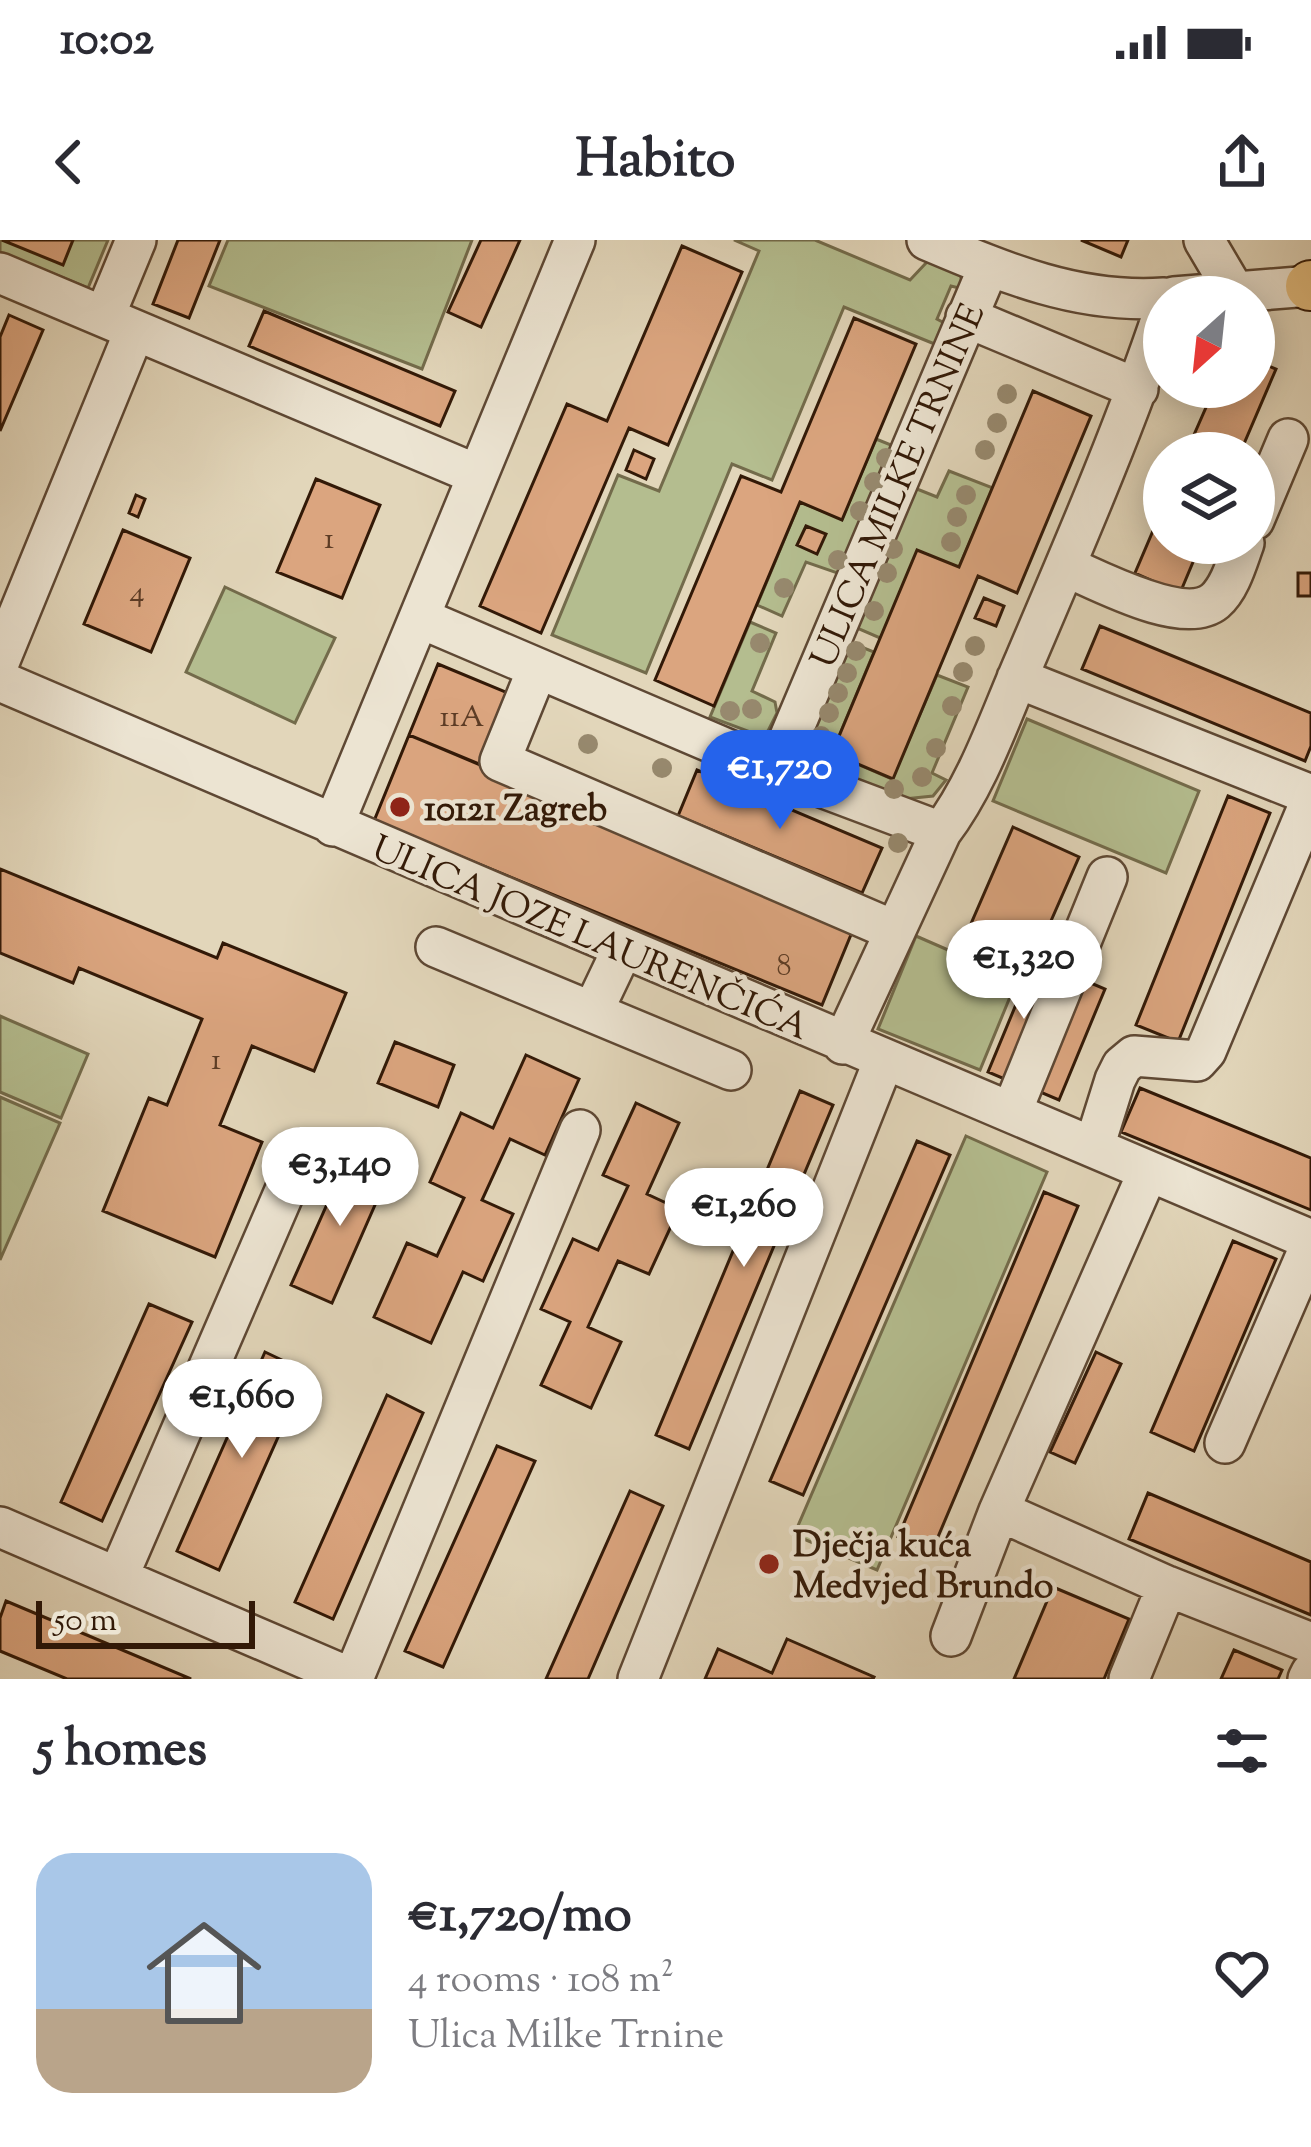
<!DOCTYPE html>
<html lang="en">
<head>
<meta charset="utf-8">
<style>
	body { margin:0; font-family:"Sorts Mill Goudy",serif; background:#f2f2f3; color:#2b2b33; height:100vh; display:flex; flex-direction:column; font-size:45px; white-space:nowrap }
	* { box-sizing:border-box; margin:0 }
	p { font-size:39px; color:#7c7c81 }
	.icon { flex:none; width:66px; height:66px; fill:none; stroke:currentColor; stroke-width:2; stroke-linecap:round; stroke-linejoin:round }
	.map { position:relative; height:1439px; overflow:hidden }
	.drawer { display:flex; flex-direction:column; background:#fff; flex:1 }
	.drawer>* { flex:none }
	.needle { width:78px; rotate:207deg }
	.controls { position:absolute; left:1143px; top:36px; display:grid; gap:24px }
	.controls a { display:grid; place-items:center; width:132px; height:132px; border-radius:50%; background:#fff; box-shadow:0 6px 30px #0003; font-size:60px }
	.scale { position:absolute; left:36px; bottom:30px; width:219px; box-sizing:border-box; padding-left:12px; border:6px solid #321907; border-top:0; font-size:33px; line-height:42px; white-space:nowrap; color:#321907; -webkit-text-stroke:9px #ece4d2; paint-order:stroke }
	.price { position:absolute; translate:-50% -102px; padding:0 27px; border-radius:42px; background:#fff; color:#222; font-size:39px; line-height:78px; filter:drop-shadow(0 3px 6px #0008) }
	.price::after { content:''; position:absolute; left:50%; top:72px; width:36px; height:27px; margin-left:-18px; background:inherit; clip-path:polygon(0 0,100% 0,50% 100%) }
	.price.selected { background:#2563eb; color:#fff }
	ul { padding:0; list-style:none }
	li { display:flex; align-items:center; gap:36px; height:300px; padding:0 36px }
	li+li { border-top:3px solid #e1e1e2 }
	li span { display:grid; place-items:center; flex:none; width:336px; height:240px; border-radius:36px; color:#555 }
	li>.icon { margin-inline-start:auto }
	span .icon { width:144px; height:144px; fill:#fffc; stroke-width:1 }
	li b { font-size:51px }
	h2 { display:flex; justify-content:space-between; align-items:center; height:144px; padding:0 36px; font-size:51px }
	.status { display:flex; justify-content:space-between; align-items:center; height:84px; padding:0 60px; background:#fff; direction:ltr }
	.status svg { height:33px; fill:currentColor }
	header { display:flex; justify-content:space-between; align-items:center; height:156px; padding:0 36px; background:#fff; font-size:54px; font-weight:700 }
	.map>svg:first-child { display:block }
	.green { fill:#b4bd8f; stroke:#736b4b; stroke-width:3 }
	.building { fill:#dba57f; stroke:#321907; stroke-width:3 }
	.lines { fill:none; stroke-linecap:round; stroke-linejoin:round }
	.minor-casing { stroke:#5e4834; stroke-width:44 }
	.major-casing { stroke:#321907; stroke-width:52 }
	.minor { stroke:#ece4d2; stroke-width:39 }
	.major { stroke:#e1bb7d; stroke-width:48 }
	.tree { fill:#97896e }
	.poi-dot { fill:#8f2418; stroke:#ece4d2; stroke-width:4.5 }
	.labels { text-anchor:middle; stroke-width:9; stroke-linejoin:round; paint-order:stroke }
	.number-label { font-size:30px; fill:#5c3c25 }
	.street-label { font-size:36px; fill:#321907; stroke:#ece4d2 }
	.poi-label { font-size:36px; font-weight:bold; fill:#321907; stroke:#ece4d2; text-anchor:start }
</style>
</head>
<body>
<div class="status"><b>10:02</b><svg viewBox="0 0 49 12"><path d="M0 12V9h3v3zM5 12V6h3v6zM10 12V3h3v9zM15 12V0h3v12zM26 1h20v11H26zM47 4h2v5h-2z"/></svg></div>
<header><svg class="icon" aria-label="back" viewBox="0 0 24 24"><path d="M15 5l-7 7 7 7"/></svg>Habito<svg class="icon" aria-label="share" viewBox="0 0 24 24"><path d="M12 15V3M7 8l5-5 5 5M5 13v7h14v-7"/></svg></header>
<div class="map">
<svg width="1311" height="1439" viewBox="0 0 1311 1439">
	<rect width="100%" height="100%" fill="#e2d6ba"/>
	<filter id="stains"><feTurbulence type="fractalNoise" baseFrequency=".00167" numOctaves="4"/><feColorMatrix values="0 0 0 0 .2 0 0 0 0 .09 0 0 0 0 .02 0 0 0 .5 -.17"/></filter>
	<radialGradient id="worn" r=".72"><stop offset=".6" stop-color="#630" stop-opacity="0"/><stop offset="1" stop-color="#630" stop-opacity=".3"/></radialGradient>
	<path class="green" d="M0 0H108L88 48 0 12Z
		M228 0H472L422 129 209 46Z
		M734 0H815L910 40 927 22 941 21 960 32 963 49 951 46 937 79 948 85 937 105 844 67 772 240 732 224 646 433 552 395 618 235 659 251 759 11Z
		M876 199 901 209 843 335 806 322 782 376 757 365 800 262 842 279Z
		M949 231 993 248 959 327 880 398 850 385 912 247 937 257Z
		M225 347 335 398 295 483 186 432Z
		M750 382 776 393 752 451 775 462 777 473 768 491 758 495 710 477Z
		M844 400 874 412 832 513 892 539 937 435 968 447 932 533 946 540 933 556 904 559 811 522 803 514Z
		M1027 479 1199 551 1166 633 993 561Z
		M916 696 1017 740 980 830 878 789Z
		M0 776 88 814 61 878 0 852Z
		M0 857 60 883 0 1020Z
		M966 896 1047 932 877 1330 794 1295Z"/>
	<path class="building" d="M2 0H73L63 25Z
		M178 0H220L189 78 153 64Z
		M481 0H520L481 87 448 72Z
		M1081 0H1128L1121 17Z
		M682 6 742 32 668 205 629 188 541 393 480 366 567 164 607 181Z
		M264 71 455 151 440 186 249 106Z
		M9 75 43 90 0 191V97Z
		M854 78 916 104 842 280 800 262 714 466 655 440 741 236 781 252Z
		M1254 120 1276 129 1240 213H1186L1215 147H1254Z
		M1033 151 1091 176 1017 353 978 336 893 539 832 513 917 310 959 327Z
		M634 210 654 219 646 239 626 230Z
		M316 239 380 265 342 358 277 332Z
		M136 255 145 259 138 277 129 273Z
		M1164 265V303H1201L1180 353 1135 333Z
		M806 286 826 294 817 314 797 305Z
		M123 290 190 318 151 412 84 384Z
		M1298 333H1311V356H1298Z
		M984 358 1004 366 996 386 975 378Z
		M1100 386 1311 473V506L1305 521 1082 429Z
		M438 424 515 456 485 527 409 495Z
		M409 495 857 680 822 765 374 581Z
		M697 530 882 608 862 653 678 576Z
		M1228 556 1270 573 1178 802 1136 785Z
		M1013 587 1079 617 1036 715 970 686Z
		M0 629 217 718 223 703 346 753 314 831 252 806 220 885 262 902 215 1017 103 971 149 858 167 865 202 779 79 728 73 743 0 713Z
		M1034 721 1060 732 1014 843 988 832Z
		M1079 738 1105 749 1059 860 1033 849Z
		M395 802 454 825 438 867 378 843Z
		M526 815 579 839 545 915 510 899 482 960 513 974 483 1041 463 1032 431 1103 374 1077 407 1003 437 1016 464 958 430 942 461 873 493 888Z
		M1140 848 1311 918V970L1121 892Z
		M800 851 833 865 689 1209 656 1195Z
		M636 863 679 883 647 954 679 969 649 1034 618 1021 588 1087 621 1102 591 1168 541 1145 570 1082 541 1069 573 999 598 1010 628 946 603 935Z
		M917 901 950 915 803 1255 770 1241Z
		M349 915 389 933 332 1063 291 1045Z
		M1044 952 1078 966 932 1311 898 1297Z
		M1233 1001 1276 1019 1194 1211 1151 1192Z
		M149 1064 192 1082 102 1281 61 1262Z
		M265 1112 307 1132 219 1330 177 1311Z
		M1096 1112 1121 1124 1075 1223 1050 1212Z
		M387 1155 423 1173 333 1379 295 1362Z
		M497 1206 535 1221 443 1427 405 1411Z
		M630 1251 663 1266 588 1439H546Z
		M1148 1253 1311 1322V1375L1129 1299Z
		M1053 1347 1129 1379 1104 1439H1014Z
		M6 1361 191 1439H67L0 1411V1378Z
		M787 1399 874 1437 873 1439H705L718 1409 772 1433Z
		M1234 1410 1282 1430 1278 1439H1221Z"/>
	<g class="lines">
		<g class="minor-casing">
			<path id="minor" d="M927 0C1005 33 1078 64 1164 58
				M1204 0 1234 51
				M0 33 478 235
				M1174 57 1311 46
				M105 75 136 0
				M966 77 1138 149
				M1254 280 1288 199
				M1065 326C1098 340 1184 387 1215 361 1230 348 1237 322 1244 303
				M420 378 776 530 941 592
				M0 420 135 90
				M537 430 500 521 895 691
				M1017 438 1311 555
				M0 441C437 627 873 817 1311 1000
				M776 530 989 26
				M333 586 575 0
				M436 707 731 830
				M593 771 623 708
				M843 804 941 592C979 542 1000 477 1025 420 1074 305 1124 190 1164 71
				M1012 871 1107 637
				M1094 907 1115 840 1122 826 1134 816 1197 821 1206 811 1311 560
				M1225 1203 1311 1004
				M999 1271 1167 1346 1311 1403
				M0 1287 353 1439 580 890
				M118 1337 303 909
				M951 1396 999 1271 1148 932
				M638 1439 884 820
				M1129 1439 1167 1346
				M1308 1439 1311 1433"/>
		</g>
		<g class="major-casing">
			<path id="major" d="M1310 46 1311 45"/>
		</g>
		<use href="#minor" class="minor"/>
		<use href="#major" class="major"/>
	</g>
	<g class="tree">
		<circle cx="1007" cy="154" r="10"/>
		<circle cx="997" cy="183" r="10"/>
		<circle cx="985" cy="210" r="10"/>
		<circle cx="886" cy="218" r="10"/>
		<circle cx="874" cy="242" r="10"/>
		<circle cx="966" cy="255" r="10"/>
		<circle cx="860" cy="271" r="10"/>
		<circle cx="957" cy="277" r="10"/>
		<circle cx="951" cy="302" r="10"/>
		<circle cx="893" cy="309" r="10"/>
		<circle cx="838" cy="320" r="10"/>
		<circle cx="887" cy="333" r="10"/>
		<circle cx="784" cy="348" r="10"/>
		<circle cx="874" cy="371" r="10"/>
		<circle cx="760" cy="403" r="10"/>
		<circle cx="975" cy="406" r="10"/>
		<circle cx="856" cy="411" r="10"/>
		<circle cx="963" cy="432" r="10"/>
		<circle cx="847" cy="433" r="10"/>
		<circle cx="838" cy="453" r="10"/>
		<circle cx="952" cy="466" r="10"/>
		<circle cx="752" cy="469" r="10"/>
		<circle cx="730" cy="471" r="10"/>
		<circle cx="829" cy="473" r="10"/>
		<circle cx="821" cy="496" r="10"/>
		<circle cx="588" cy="504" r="10"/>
		<circle cx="936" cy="508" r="10"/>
		<circle cx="815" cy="520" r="10"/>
		<circle cx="662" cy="528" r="10"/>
		<circle cx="922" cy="537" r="10"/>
		<circle cx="894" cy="549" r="10"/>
		<circle cx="898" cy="603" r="10"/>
	</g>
	<g class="poi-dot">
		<circle cx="400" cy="567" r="12"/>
		<circle cx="769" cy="1324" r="12"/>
	</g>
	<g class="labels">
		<g class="number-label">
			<text x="329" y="308">1</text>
			<text x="137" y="361">4</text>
			<text x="462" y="486">11A</text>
			<text x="784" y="735">8</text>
			<text x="216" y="829">1</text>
		</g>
		<g class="street-label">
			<text transform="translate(896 245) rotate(-67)" y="13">ULICA MILKE TRNINE</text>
			<text transform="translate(591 696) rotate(23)" y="13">ULICA JOZE LAURENČIĆA</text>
		</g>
		<g class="poi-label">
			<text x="424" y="580">10121 Zagreb</text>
			<text x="793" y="1316">Dječja kuća<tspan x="793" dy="41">Medvjed Brundo</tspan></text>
		</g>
	</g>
	<rect width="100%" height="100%" filter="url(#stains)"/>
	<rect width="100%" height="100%" fill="url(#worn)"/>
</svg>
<div class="controls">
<a><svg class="needle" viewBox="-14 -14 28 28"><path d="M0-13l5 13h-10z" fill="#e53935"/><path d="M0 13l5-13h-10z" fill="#7c7c81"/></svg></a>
<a><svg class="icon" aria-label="layers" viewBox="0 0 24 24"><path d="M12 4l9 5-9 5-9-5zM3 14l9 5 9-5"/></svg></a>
</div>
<div class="scale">50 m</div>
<b class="price selected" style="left:780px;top:592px">€1,720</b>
<b class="price" style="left:1024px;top:782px">€1,320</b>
<b class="price" style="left:340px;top:989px">€3,140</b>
<b class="price" style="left:744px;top:1030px">€1,260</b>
<b class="price" style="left:242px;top:1221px">€1,660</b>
</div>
<section class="drawer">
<h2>5 homes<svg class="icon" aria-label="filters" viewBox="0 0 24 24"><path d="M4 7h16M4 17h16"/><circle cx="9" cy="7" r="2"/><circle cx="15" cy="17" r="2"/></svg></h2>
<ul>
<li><span style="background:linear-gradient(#a9c7e8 65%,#b9a48a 0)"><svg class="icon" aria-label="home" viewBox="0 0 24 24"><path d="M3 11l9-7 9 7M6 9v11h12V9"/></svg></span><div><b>€1,720/mo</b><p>4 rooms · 108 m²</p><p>Ulica Milke Trnine</p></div><svg class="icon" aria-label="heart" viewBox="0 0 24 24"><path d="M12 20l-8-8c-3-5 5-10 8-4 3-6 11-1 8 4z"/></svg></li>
</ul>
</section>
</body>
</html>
